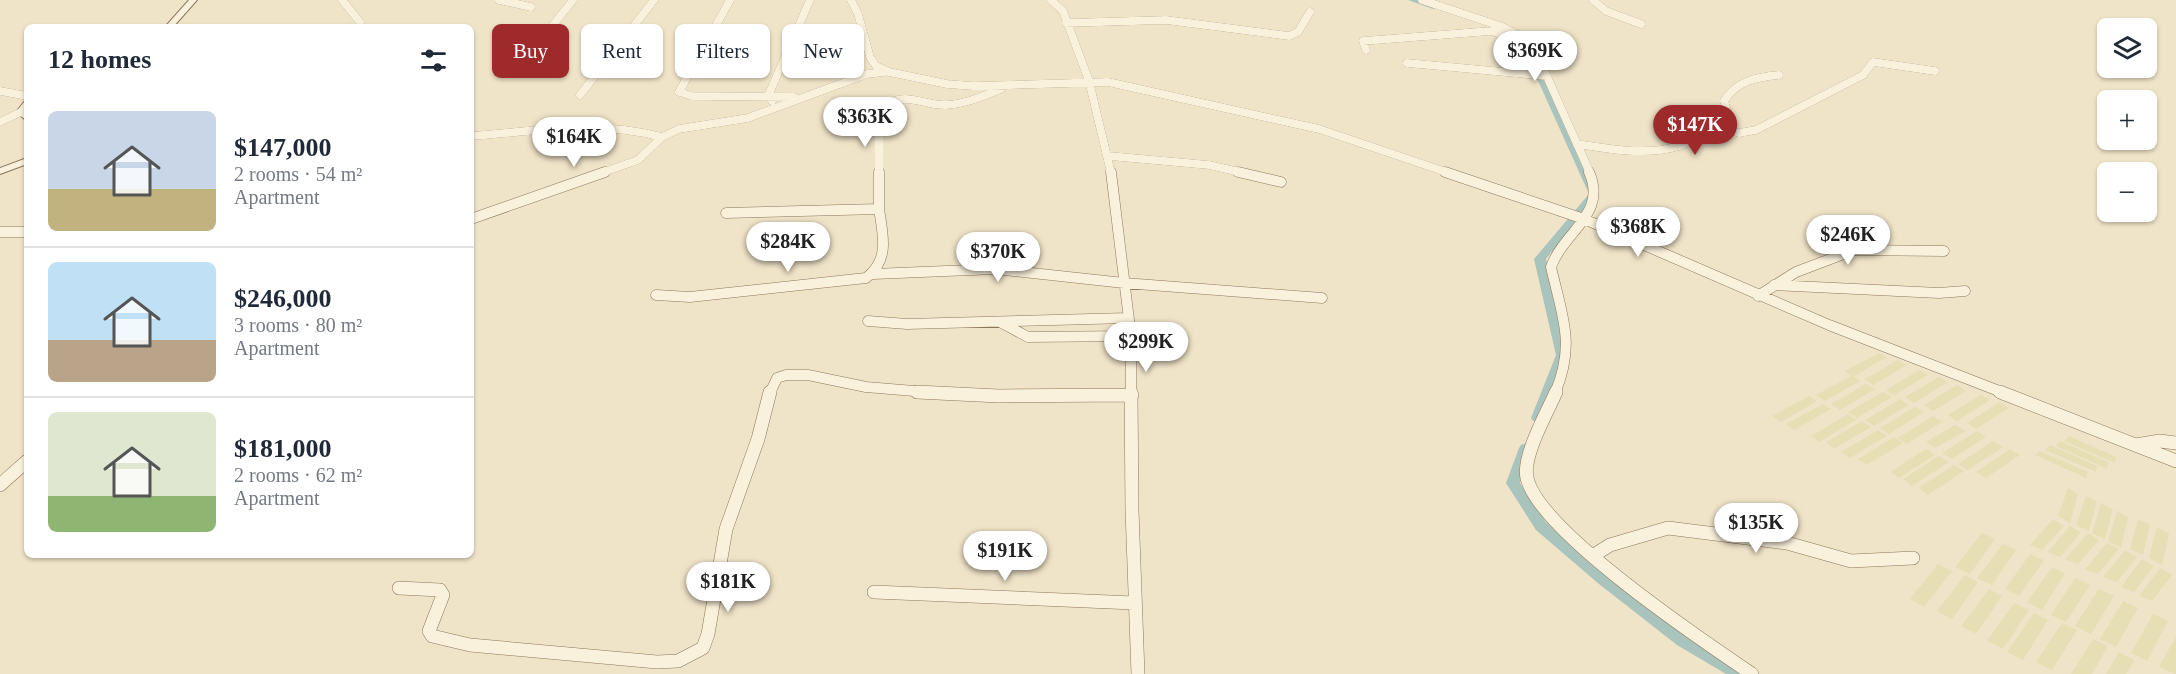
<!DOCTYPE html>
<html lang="en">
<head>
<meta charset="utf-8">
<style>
	body { margin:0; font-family:Georgia,serif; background:#f6f6f7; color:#1f2937; height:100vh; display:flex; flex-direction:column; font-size:22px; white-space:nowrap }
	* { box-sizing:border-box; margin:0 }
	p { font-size:20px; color:#747a83 }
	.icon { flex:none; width:33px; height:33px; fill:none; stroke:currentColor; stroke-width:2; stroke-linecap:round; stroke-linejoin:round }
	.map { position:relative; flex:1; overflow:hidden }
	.details { position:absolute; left:24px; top:24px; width:450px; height:534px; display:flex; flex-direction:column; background:#fff; border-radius:9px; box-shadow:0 2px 4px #0004 }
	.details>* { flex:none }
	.guide { position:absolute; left:492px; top:24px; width:570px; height:54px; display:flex; gap:12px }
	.tools { position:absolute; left:2097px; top:18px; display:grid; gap:12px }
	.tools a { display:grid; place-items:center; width:60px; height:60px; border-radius:9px; background:#fff; box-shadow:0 2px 4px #0004; font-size:30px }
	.price { position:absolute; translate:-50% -51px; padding:0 14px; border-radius:21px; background:#fff; color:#222; font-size:20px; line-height:39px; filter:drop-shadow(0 2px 3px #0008) }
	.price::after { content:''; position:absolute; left:50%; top:36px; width:18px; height:14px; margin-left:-9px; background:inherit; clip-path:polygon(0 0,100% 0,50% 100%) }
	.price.on { background:#9e2a2b; color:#fff }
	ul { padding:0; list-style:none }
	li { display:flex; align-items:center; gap:18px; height:150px; padding:0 24px }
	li+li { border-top:2px solid #e0e1e3 }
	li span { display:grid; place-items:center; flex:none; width:168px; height:120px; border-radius:9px; color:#555 }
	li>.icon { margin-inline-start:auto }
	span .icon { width:72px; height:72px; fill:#fffc; stroke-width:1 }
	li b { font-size:26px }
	h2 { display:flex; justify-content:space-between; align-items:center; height:72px; padding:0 24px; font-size:26px }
	.pill { padding:0 21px; border-radius:9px; background:#fff; box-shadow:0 2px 4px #0004; font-size:21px; line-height:54px }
	.pill.on { background:#9e2a2b; color:#fff }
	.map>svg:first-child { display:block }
	.farmland { fill:#e6deb5 }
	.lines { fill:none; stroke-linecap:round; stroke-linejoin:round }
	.canal { fill:#a9c4bc; fill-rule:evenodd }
	.minor-far2-casing { stroke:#8d765c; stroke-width:8 }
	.minor-far1-casing { stroke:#8d765c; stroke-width:11 }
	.minor-casing { stroke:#8d765c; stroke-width:14 }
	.tertiary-casing { stroke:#8d765c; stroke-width:2 }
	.minor-far2 { stroke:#faf1dc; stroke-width:8 }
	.minor-far1 { stroke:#faf1dc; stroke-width:10 }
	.minor { stroke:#faf1dc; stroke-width:13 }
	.tertiary { fill:#faf1dc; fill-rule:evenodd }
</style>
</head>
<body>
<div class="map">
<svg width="2176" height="674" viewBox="0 0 2176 674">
	<rect width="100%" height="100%" fill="#f0e4c8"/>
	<path class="farmland" d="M1879 353 1887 357 1854 376 1860 381 1825 401 1816 395 1851 376 1845 371Z
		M1898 360 1907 365 1873 385 1865 379Z
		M1919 370 1928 375 1894 395 1886 390Z
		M1939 377 1948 382 1914 403 1905 397Z
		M1866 384 1875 389 1840 410 1831 404Z
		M1957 385 1966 391 1933 411 1924 405Z
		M1883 392 1892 397 1857 418 1848 412Z
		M1981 395 1990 400 1957 421 1948 415Z
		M1809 396 1817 401 1781 422 1772 416Z
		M1900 399 1909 405 1874 426 1865 420Z
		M2000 402 2009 408 1976 429 1967 423Z
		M1823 404 1831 409 1794 430 1786 424Z
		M1915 407 1924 412 1889 434 1880 428Z
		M1848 414 1856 420 1819 442 1811 436Z
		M1933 416 1942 422 1907 444 1898 438Z
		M1862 421 1871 427 1834 449 1826 442Z
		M1955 425 1966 431 1935 448 1926 442Z
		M1878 430 1887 436 1850 458 1841 452Z
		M1977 431 1986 437 1952 459 1942 453Z
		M2069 436 2116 457 2115 463 2064 441Z
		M1894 437 1903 443 1867 465 1858 459Z
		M1993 441 2003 447 1968 470 1958 464Z
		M2060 441 2108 462 2107 469 2056 446Z
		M2050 445 2097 466 2096 472 2045 450Z
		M1926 449 1935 455 1899 478 1890 472Z
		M2010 449 2020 455 1986 478 1976 472Z
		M2040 451 2088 472 2086 478 2035 455Z
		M1939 456 1949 462 1912 486 1903 479Z
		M1954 465 1964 471 1928 495 1918 488Z
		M2068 488 2078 494 2070 523 2058 516Z
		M2086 496 2097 502 2089 531 2076 525Z
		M2101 503 2113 509 2105 539 2092 533Z
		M2117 511 2128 517 2121 548 2108 541Z
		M2053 519 2064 526 2042 550 2030 545Z
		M2138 519 2150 525 2143 555 2130 549Z
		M2070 526 2081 532 2060 557 2048 552Z
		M2157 527 2169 534 2162 565 2149 558Z
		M1982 533 1995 539 1970 574 1955 567Z
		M2088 533 2099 540 2078 564 2065 559Z
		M2107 543 2119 549 2098 574 2085 569Z
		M2003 544 2016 550 1992 585 1977 578Z
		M2125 550 2137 557 2117 582 2103 577Z
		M2030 554 2044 560 2019 596 2005 589Z
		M2142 559 2154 566 2134 592 2121 587Z
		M1938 564 1952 571 1924 607 1910 599Z
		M2052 567 2065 573 2042 610 2027 602Z
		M2160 568 2172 575 2152 601 2139 596Z
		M1965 575 1978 582 1952 619 1937 611Z
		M2075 578 2090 585 2066 622 2051 615Z
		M1989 589 2002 596 1976 634 1961 626Z
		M2099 589 2114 596 2091 634 2075 626Z
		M2123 601 2138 608 2116 647 2100 639Z
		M2014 603 2029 610 2003 649 1987 641Z
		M2034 613 2048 620 2023 660 2007 652Z
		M2153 614 2168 621 2147 661 2131 653Z
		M2062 623 2077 630 2052 670 2036 662Z
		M2176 637V674H2174L2159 666Z
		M2093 639 2108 646 2092 674H2071Z
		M2119 652 2134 660 2126 674H2106Z"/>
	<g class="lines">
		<path class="canal" d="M1408 0H1420L1437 7 1433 9Z
			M1511 34H1517L1530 44 1599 194 1546 259 1568 355 1545 418 1543 421H1533L1531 418 1556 355 1534 259 1589 194 1522 45 1511 38Z
			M1526 443 1531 445 1533 448 1520 483 1546 522 1609 576 1689 635 1746 669 1748 674H1726L1677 645 1599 584 1536 530 1506 483 1519 448 1521 445Z"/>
		<g class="minor-far2-casing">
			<path id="minor-far2" d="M342 0 360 22
				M499 0 531 7
				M730 0 679 92 692 96 794 97
				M851 0 858 14 870 57 876 66 889 72 947 84 973 86 1108 82 1319 129 1449 173
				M1051 0 1063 11 1089 81 1111 173
				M1422 0 1503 27 1532 43 1590 173
				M1593 0 1606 11 1641 24
				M1066 23 1166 20 1289 36 1298 32 1310 12
				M1366 50 1363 41 1491 31 1504 35 1524 56H1539
				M525 60 573 0
				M1407 63 1547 76
				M0 91 27 96
				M580 95 654 0
				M772 101 768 96 810 0
				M0 122 21 112
				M1717 125 1739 133 1756 130 1863 75 1873 62 1935 71
				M471 136C538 131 595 120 662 137
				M1577 144C1636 153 1685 162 1728 113L1724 101C1736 81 1757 77 1779 75
				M1109 156 1209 165 1244 173
				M601 173 638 160 662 137 679 129 748 118 867 74 885 72
				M879 173V136L886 105C905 91 925 106 946 105 965 104 984 96 1001 89"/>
		</g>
		<g class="minor-far1-casing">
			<path id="minor-far1" d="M1111 172 1131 336V393
				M1238 172 1281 182
				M1445 172 1584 219 1829 325 2004 393
				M726 213 879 209V172
				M471 219 605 172
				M0 232H27
				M873 274 995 269 1124 283 1322 298
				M1774 285 1939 293 1965 291
				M656 295 690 297 866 278C890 260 883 235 879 209
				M1758 296 1796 272 1854 250 1944 251
				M868 321 907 324 1128 318
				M1000 322 1028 337 1131 336
				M770 393 777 378 786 375H808L866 387 938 393
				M1555 393C1576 344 1562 316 1551 267 1564 231 1608 214 1589 172"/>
		</g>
		<g class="minor-casing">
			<path id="minor" d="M917 392 999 396 1132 395
				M1131 392 1132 510 1138 674
				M1556 392C1547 413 1522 456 1527 478 1539 531 1703 641 1752 674
				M2000 392 2176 461
				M2136 445 2160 441 2176 443
				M0 485 27 461
				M1594 555 1610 545 1668 528 1787 543 1851 561 1913 558
				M399 588 440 590 443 595 429 631 432 636 470 645 657 662 678 661 703 648 708 634 726 529 758 439 770 392
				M874 592 1134 603"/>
		</g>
		<g class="tertiary-casing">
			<path id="tertiary" d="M189 0H197L173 27H165Z
				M27 101V121L16 112 24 102Z
				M27 158V164L0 174V168Z"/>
		</g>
		<use href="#minor-far2" class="minor-far2"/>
		<use href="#minor-far1" class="minor-far1"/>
		<use href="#minor" class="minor"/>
		<use href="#tertiary" class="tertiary"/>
	</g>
</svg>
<div class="tools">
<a><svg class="icon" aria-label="layers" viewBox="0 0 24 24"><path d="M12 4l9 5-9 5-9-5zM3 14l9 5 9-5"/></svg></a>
<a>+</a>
<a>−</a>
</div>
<b class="price" style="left:1535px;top:82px">$369K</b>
<b class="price" style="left:865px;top:148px">$363K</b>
<b class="price on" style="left:1695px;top:156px">$147K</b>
<b class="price" style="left:574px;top:168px">$164K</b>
<b class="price" style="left:1638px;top:258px">$368K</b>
<b class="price" style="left:1848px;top:266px">$246K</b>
<b class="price" style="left:788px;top:273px">$284K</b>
<b class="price" style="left:998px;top:283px">$370K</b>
<b class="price" style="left:1146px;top:373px">$299K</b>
<b class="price" style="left:1756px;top:554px">$135K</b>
<b class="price" style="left:1005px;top:582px">$191K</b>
<b class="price" style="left:728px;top:613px">$181K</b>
<div class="guide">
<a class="pill on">Buy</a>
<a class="pill">Rent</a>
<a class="pill">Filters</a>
<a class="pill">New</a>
</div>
<section class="details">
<h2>12 homes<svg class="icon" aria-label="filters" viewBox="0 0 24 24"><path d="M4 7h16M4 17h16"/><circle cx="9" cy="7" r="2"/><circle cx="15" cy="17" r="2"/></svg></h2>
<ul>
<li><span style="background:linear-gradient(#c9d6e8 65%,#c2b280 0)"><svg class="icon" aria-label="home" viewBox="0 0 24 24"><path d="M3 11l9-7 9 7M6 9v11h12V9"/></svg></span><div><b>$147,000</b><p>2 rooms · 54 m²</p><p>Apartment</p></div></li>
<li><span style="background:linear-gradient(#bfe0f5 65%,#b9a48a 0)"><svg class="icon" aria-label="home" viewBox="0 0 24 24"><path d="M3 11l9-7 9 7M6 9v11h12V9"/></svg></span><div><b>$246,000</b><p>3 rooms · 80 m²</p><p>Apartment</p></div></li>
<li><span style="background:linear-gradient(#dfe7d0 70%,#8fb573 0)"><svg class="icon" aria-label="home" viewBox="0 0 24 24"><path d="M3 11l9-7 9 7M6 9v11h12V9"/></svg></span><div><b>$181,000</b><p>2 rooms · 62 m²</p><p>Apartment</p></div></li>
</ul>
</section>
</div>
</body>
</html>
